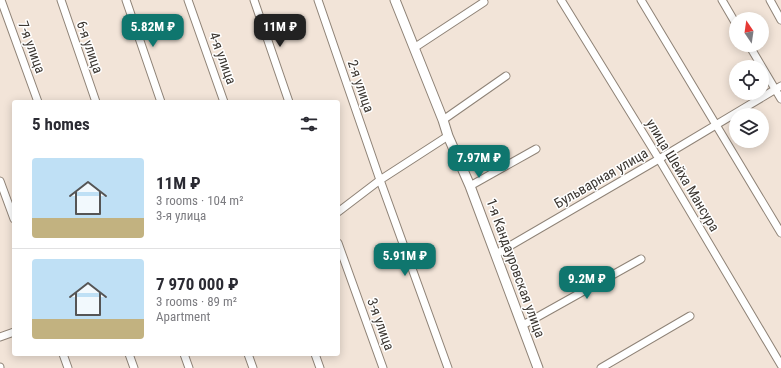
<!DOCTYPE html>
<html lang="en">
<head>
<meta charset="utf-8">
<style>
	body { margin:0; font-family:"Roboto Condensed",sans-serif; background:#f7f7f7; color:#2b2b33; height:100vh; display:flex; flex-direction:column; font-size:15px; white-space:nowrap }
	* { box-sizing:border-box; margin:0 }
	p { font-size:13px; color:#7c7c81 }
	.icon { flex:none; width:22px; height:22px; fill:none; stroke:currentColor; stroke-width:2; stroke-linecap:round; stroke-linejoin:round }
	.map { position:relative; flex:1; overflow:hidden }
	.side { position:absolute; left:12px; top:100px; width:328px; height:256px; display:flex; flex-direction:column; background:#fff; border-radius:4px; box-shadow:0 2px 10px #0003 }
	.side>* { flex:none }
	.needle { width:26px; rotate:347deg }
	.controls { position:absolute; left:729px; top:12px; display:grid; gap:8px }
	.controls a { display:grid; place-items:center; width:40px; height:40px; border-radius:50%; background:#fff; box-shadow:0 2px 10px #0003; font-size:20px }
	.price { position:absolute; translate:-50% -34px; padding:0 9px; border-radius:8px; background:#0f766e; color:#fff; font-size:13px; line-height:26px; filter:drop-shadow(0 1px 2px #0008) }
	.price::after { content:''; position:absolute; left:50%; top:24px; width:12px; height:9px; margin-left:-6px; background:inherit; clip-path:polygon(0 0,100% 0,50% 100%) }
	.price.on { background:#222; color:#fff }
	ul { padding:0; list-style:none }
	li { display:flex; align-items:center; gap:12px; height:100px; padding:0 20px }
	li+li { border-top:1px solid #e1e1e2 }
	li span { display:grid; place-items:center; flex:none; width:112px; height:80px; border-radius:4px; color:#555 }
	li>.icon { margin-inline-start:auto }
	span .icon { width:48px; height:48px; fill:#fffc; stroke-width:1 }
	li b { font-size:17px }
	h2 { display:flex; justify-content:space-between; align-items:center; height:48px; padding:0 20px; font-size:17px }
	.map>svg:first-child { display:block }
	.lines { fill:none; stroke-linecap:round; stroke-linejoin:round }
	.street-casing { stroke:#8f8377; stroke-width:9 }
	.secondary-casing { stroke:#8f8377; stroke-width:11 }
	.street { stroke:#fff; stroke-width:7 }
	.secondary { stroke:#fff; stroke-width:9 }
	.labels { text-anchor:middle; stroke-width:3; stroke-linejoin:round; paint-order:stroke }
	.street-label { font-size:14px; fill:#3c3732; stroke:#fff }
</style>
</head>
<body>
<div class="map">
<svg width="781" height="368" viewBox="0 0 781 368">
	<rect width="100%" height="100%" fill="#f2e4d8"/>
	<g class="lines">
		<g class="street-casing">
			<path id="street" d="M1 0 38 102
				M61 0 96 102
				M126 0 161 102
				M188 0 224 102
				M254 0 289 102
				M318 0 380 180 448 368
				M561 0 659 159 781 365
				M641 0 781 233
				M722 0 736 24
				M770 0 781 20
				M749 45 762 67
				M414 48 484 2
				M762 67 781 99
				M443 120 506 76
				M0 181 14 219
				M470 186 536 149
				M338 212 380 180 448 136
				M338 243 383 368
				M496 254 659 159 781 86
				M523 325 641 259
				M0 337 14 332
				M63 354 68 368
				M129 354 134 368
				M184 354 189 368
				M248 354 253 368
				M315 354 320 368
				M0 367V368
				M601 368 690 316"/>
		</g>
		<g class="secondary-casing">
			<path id="secondary" d="M395 0 443 120 448 136 470 186 538 368"/>
		</g>
		<use href="#street" class="street"/>
		<use href="#secondary" class="secondary"/>
	</g>
	<g class="labels">
		<g class="street-label">
			<text transform="translate(32 47) rotate(70)" y="5">7-я улица</text>
			<text transform="translate(90 47) rotate(71)" y="5">6-я улица</text>
			<text transform="translate(223 58) rotate(70)" y="5">4-я улица</text>
			<text transform="translate(361 86) rotate(71)" y="5">2-я улица</text>
			<text transform="translate(683 175) rotate(59)" y="5">улица Шейха Мансура</text>
			<text transform="translate(601 178) rotate(-30)" y="5">Бульварная улица</text>
			<text transform="translate(516 268) rotate(70)" y="5">1-я Кандауровская улица</text>
			<text transform="translate(381 324) rotate(70)" y="5">3-я улица</text>
		</g>
	</g>
</svg>
<div class="controls">
<a><svg class="needle" viewBox="-14 -14 28 28"><path d="M0-13l5 13h-10z" fill="#e53935"/><path d="M0 13l5-13h-10z" fill="#7c7c81"/></svg></a>
<a><svg class="icon" aria-label="locate" viewBox="0 0 24 24"><circle cx="12" cy="12" r="6"/><path d="M12 2v4M12 18v4M2 12h4M18 12h4"/></svg></a>
<a><svg class="icon" aria-label="layers" viewBox="0 0 24 24"><path d="M12 4l9 5-9 5-9-5zM3 14l9 5 9-5"/></svg></a>
</div>
<b class="price" style="left:153px;top:48px">5.82M ₽</b>
<b class="price on" style="left:280px;top:48px">11M ₽</b>
<b class="price" style="left:479px;top:179px">7.97M ₽</b>
<b class="price" style="left:405px;top:277px">5.91M ₽</b>
<b class="price" style="left:587px;top:300px">9.2M ₽</b>
<section class="side">
<h2>5 homes<svg class="icon" aria-label="filters" viewBox="0 0 24 24"><path d="M4 7h16M4 17h16"/><circle cx="9" cy="7" r="2"/><circle cx="15" cy="17" r="2"/></svg></h2>
<ul>
<li><span style="background:linear-gradient(#bfe0f5 75%,#c2b280 0)"><svg class="icon" aria-label="home" viewBox="0 0 24 24"><path d="M3 11l9-7 9 7M6 9v11h12V9"/></svg></span><div><b>11M ₽</b><p>3 rooms · 104 m²</p><p>3-я улица</p></div></li>
<li><span style="background:linear-gradient(#bfe0f5 75%,#c2b280 0)"><svg class="icon" aria-label="home" viewBox="0 0 24 24"><path d="M3 11l9-7 9 7M6 9v11h12V9"/></svg></span><div><b>7 970 000 ₽</b><p>3 rooms · 89 m²</p><p>Apartment</p></div></li>
</ul>
</section>
</div>
</body>
</html>
